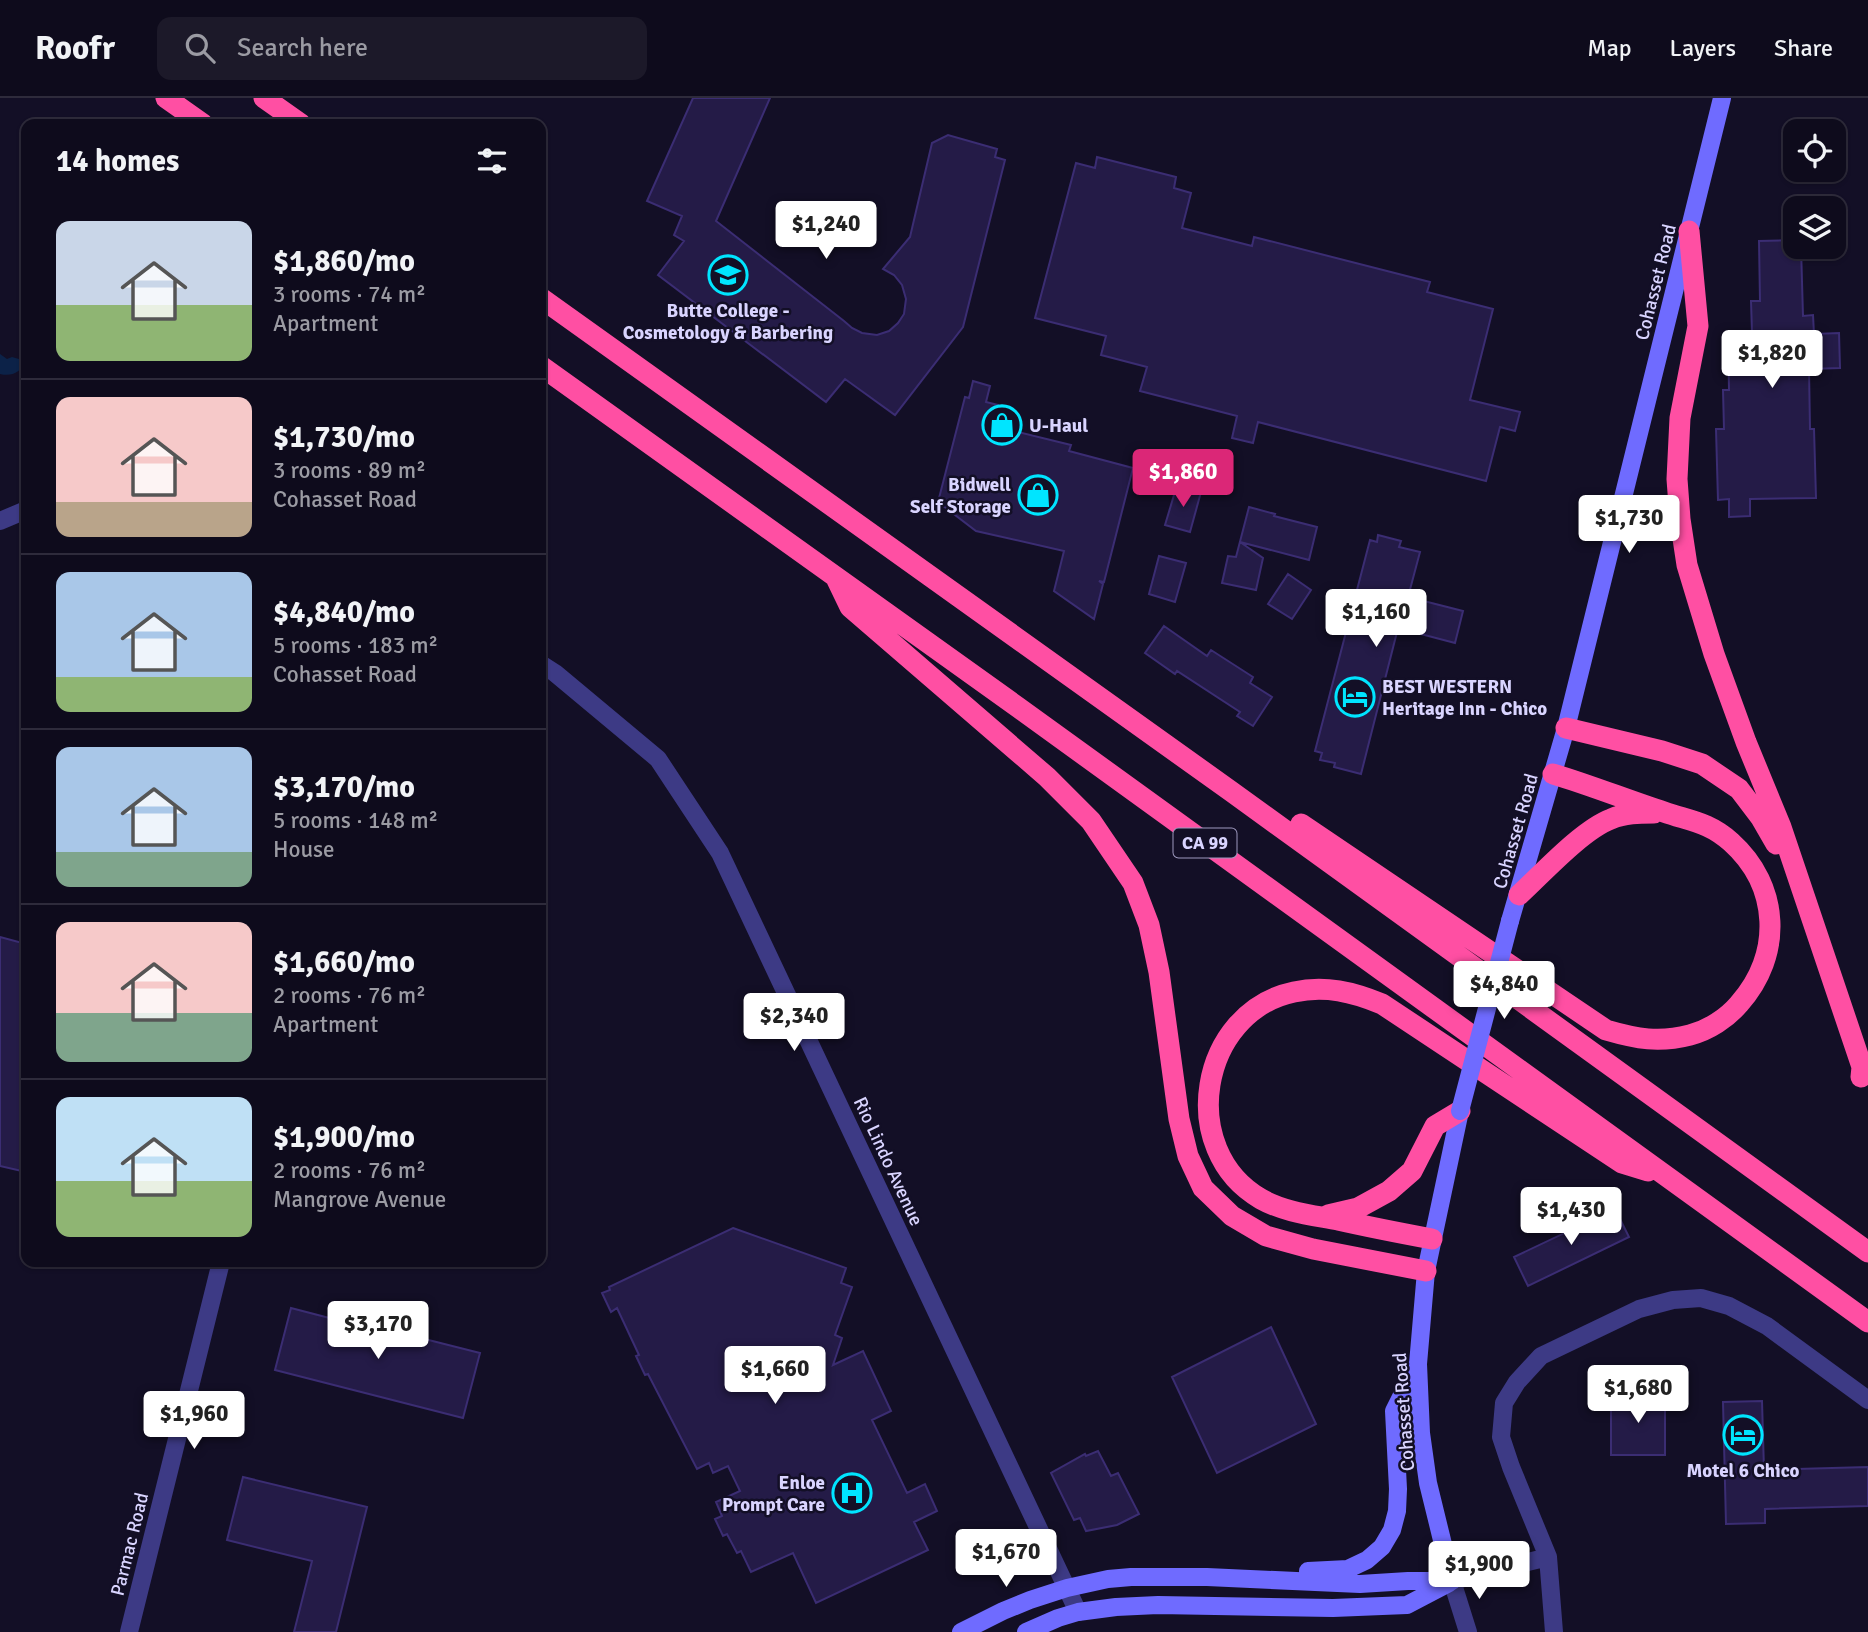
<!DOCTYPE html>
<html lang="en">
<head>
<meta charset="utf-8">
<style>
	body { margin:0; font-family:Signika,sans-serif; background:#1c1929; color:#f1f3f6; height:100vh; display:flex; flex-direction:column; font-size:26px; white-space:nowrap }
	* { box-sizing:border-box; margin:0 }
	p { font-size:23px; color:#9b9ba3 }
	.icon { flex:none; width:38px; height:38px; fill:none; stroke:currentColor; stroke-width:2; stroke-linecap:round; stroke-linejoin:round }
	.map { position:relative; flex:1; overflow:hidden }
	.drawer { position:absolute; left:21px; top:21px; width:525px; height:1148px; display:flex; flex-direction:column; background:#0e0b1c; border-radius:14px; box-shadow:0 2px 5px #0004,0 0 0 2px #2e2b3b }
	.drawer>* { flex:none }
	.controls { position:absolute; left:1783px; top:21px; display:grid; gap:14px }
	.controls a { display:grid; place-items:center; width:63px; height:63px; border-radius:14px; background:#0e0b1c; box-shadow:0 2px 5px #0004,0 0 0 2px #2e2b3b; font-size:35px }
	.price { position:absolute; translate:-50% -60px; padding:0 16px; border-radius:7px; background:#fff; color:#222; font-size:23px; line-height:46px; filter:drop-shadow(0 2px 4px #0008) }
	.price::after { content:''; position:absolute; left:50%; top:42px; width:21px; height:16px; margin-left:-10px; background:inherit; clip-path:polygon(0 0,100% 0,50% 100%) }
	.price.on { background:#db2777; color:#fff }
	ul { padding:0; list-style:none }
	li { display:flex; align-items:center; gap:21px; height:175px; padding:0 35px }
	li+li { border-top:2px solid #2e2b3b }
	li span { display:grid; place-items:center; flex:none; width:196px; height:140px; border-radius:14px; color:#555 }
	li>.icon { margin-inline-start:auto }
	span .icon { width:84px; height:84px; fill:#fffc; stroke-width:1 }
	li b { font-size:30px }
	h2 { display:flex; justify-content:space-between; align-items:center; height:84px; padding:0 35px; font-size:30px }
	header { display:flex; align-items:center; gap:42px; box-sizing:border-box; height:98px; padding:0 35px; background:#0e0b1c; border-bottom:2px solid #2e2b3b }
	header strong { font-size:33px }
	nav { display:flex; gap:38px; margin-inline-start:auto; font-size:24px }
	.search { width:490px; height:63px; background:#1c1929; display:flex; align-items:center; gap:18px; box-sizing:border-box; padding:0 24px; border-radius:14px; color:#9b9ba3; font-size:26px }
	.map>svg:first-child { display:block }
	.water { fill:#0c2248 }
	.building { fill:#241b47; stroke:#3b2d73; stroke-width:2 }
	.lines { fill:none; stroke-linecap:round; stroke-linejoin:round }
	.minor { stroke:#3d3a85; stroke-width:18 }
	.tertiary { stroke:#3d3a85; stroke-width:18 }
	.secondary { stroke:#6f6bff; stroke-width:18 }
	.motorway { stroke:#ff4fa3; stroke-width:21 }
	.secondary-bridge { stroke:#6f6bff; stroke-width:18 }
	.labels { text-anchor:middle; stroke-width:5; stroke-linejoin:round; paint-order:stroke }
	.shield { fill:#130f26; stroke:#9e99be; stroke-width:2 }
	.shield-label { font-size:18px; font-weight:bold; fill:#d9d4ff }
	.street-label { font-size:19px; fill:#d9d4ff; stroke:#130f26 }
	.poi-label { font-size:19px; font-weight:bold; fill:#d9d4ff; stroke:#130f26 }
</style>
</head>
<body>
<header>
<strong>Roofr</strong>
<div class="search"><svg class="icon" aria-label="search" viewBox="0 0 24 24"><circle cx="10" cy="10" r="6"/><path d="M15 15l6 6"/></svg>Search here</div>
<nav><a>Map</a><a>Layers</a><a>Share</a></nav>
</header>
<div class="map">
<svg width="1868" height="1534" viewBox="0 0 1868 1534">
	<rect width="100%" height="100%" fill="#130f26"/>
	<path class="water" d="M0 256 7 261 12 259 26 263C21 274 12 279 0 276Z"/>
	<path class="building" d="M693 0H770L716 123 844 223 852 230 862 235 877 237 889 233 898 225 904 216 906 201 902 187 894 177 883 171 910 139 932 45 948 37 997 51 995 59 1005 62 963 229 895 317 845 281 826 304 658 177 684 143 674 137 682 118 647 103Z
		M1097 59 1176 79 1174 90 1191 95 1182 130 1252 148 1254 139 1430 184 1427 194 1493 211 1470 302 1520 314 1515 333 1500 329 1486 383 1258 324 1253 345 1232 340 1237 318 1140 293 1147 269 1101 257 1106 238 1035 220 1076 65 1095 70Z
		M1796 142V149H1801L1803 218 1813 217 1814 236 1839 235 1840 270 1809 271 1810 331H1814L1816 400 1750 401V418L1729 419V401L1718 402 1716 331H1724L1723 292H1729L1728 235 1752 234 1751 203H1760L1759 143Z
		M973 283 990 288 986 304 998 307 995 317 1009 321 1006 331 1071 347 1069 353 1133 370 1104 484 1099 483 1103 486 1094 521 1054 493 1064 453 976 433 938 404 965 299 969 300Z
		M1177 387 1201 394 1190 434 1165 427Z
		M1249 409 1275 416 1274 418 1317 429 1309 462 1240 444 1263 460 1256 492 1222 485 1228 458 1236 459Z
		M1378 437 1401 443 1399 449 1420 454 1408 499 1463 513 1455 545 1398 530 1361 676 1334 669 1335 665 1320 662 1322 655 1315 653 1370 442 1377 444Z
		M1159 458 1186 465 1175 504 1149 496Z
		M1288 476 1311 492 1292 521 1268 506Z
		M1164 528 1207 558 1211 552 1253 579 1250 585 1272 599 1253 628 1237 618 1240 614 1177 573 1175 576 1145 555Z
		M0 839 26 846V1074L0 1068Z
		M1615 1111 1629 1139 1528 1188 1514 1159Z
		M733 1130 846 1170 841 1185 852 1189 835 1237 842 1240 833 1267 863 1253 891 1313 872 1322 907 1395 925 1386 937 1413 914 1424 928 1452 816 1505 793 1455 751 1474 741 1453 737 1455 727 1436 723 1438 715 1421 722 1418 716 1404 740 1393 728 1368 713 1375 709 1365 697 1371 648 1276 645 1277 636 1258 639 1257 617 1210 611 1214 602 1195 610 1192 609 1189Z
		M371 1205 394 1211 389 1232 480 1255 463 1320 275 1272 291 1210 364 1229Z
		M1271 1229 1316 1326 1217 1375 1172 1279Z
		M1611 1298H1665V1357H1611Z
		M1762 1303 1764 1372 1868 1369V1408L1765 1411V1425L1726 1426 1723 1304Z
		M1098 1353 1111 1378 1118 1375 1139 1416 1117 1427 1086 1433 1080 1420 1074 1422 1051 1375 1085 1356 1086 1358Z
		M243 1379 367 1409 336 1534H294L312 1463 227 1442Z"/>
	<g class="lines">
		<path class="minor" d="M0 423 26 412
			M541 566 555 575 658 661 720 755 1078 1514
			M1452 1483 1548 1459
			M129 1534 221 1164
			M1554 1534 1548 1459 1511 1369 1501 1339 1504 1305 1517 1284 1541 1258 1639 1211 1673 1202 1701 1200 1729 1208 1767 1228 1868 1302"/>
		<path class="tertiary" d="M1452 1483 1468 1534"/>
		<path class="secondary" d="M1510 823 1566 630 1722 0
			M1308 1473 1348 1471 1367 1462 1382 1449 1392 1432 1397 1413 1398 1391 1394 1313 1416 1269
			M1452 1483 1428 1385 1421 1335 1418 1266 1426 1173 1460 1013
			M961 1534 1003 1513 1030 1502 1067 1490 1108 1481 1131 1479H1207L1360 1486 1408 1483H1452
			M1026 1534 1058 1520 1078 1514 1116 1509 1158 1507 1333 1510 1407 1507 1449 1485"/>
		<path class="motorway" d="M166 0 203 26
			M264 0 301 26
			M1689 133 1698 228 1680 320 1677 381 1680 421 1687 467 1714 556 1746 644 1781 729 1862 969 1861 979
			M541 200 1232 694 1868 1154
			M541 268 1019 610 1868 1224
			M837 482 850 509 1047 679 1091 723 1133 785 1149 827 1159 874 1179 1021 1188 1058 1203 1090 1232 1118 1266 1138 1313 1151 1426 1173
			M1566 630 1662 653 1702 666 1739 691 1761 720 1776 746
			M1301 726 1606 932C1637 941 1659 945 1690 937 1709 932 1727 920 1739 906 1783 857 1780 788 1731 744 1709 724 1690 723 1664 714 1627 702 1590 687 1553 676
			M1519 797C1543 775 1582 732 1611 721 1624 715 1640 715 1654 715
			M1328 1117 1358 1110 1389 1093 1412 1073 1435 1028 1460 1013
			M1432 1141C1400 1135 1369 1129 1338 1122 1312 1117 1284 1114 1261 1101 1176 1052 1199 914 1294 894 1325 887 1353 894 1382 906L1622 1065 1648 1073"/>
		<path class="secondary-bridge" d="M1460 1013 1510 823"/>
	</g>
	<defs>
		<g id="university-ring" transform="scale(2.0125)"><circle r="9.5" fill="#130f26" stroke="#00e5ff" stroke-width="1.5"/><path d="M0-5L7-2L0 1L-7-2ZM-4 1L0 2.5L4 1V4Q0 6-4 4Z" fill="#00e5ff"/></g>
		<g id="shop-ring" transform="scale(2.0125)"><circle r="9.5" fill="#130f26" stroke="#00e5ff" stroke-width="1.5"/><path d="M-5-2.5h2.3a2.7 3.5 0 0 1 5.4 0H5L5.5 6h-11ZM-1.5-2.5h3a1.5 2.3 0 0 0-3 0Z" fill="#00e5ff"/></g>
		<g id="hotel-ring" transform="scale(2.0125)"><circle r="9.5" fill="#130f26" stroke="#00e5ff" stroke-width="1.5"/><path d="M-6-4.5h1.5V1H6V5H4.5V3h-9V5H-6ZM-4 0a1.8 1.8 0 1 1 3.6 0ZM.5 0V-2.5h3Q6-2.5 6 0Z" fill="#00e5ff"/></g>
		<g id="hospital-ring" transform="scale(2.0125)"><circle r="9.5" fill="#130f26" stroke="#00e5ff" stroke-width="1.5"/><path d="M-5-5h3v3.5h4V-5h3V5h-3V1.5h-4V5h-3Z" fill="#00e5ff"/></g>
	</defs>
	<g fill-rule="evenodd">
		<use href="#university-ring" x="728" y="177"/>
		<use href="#shop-ring" x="1002" y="327"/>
		<use href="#shop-ring" x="1038" y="397"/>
		<use href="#hotel-ring" x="1355" y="599"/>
		<use href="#hotel-ring" x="1743" y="1337"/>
		<use href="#hospital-ring" x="852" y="1395"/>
	</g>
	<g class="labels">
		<rect class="shield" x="1173.5" y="730.5" width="63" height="29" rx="5"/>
		<g class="shield-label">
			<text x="1205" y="751">CA 99</text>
		</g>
		<g class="street-label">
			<text transform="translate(1655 184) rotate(-76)" y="7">Cohasset Road</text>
			<text transform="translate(1515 733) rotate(-74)" y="7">Cohasset Road</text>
			<text transform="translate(889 1063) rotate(65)" y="7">Rio Lindo Avenue</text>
			<text transform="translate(1403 1314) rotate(-94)" y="7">Cohasset Road</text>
			<text transform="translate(129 1446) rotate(-76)" y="7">Parmac Road</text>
		</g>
		<g class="poi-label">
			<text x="728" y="219">Butte College -<tspan x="728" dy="22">Cosmetology &amp; Barbering</tspan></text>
			<text x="1029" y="334" text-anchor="start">U-Haul</text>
			<text x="1011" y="393" text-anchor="end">Bidwell<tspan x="1011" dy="22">Self Storage</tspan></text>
			<text x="1382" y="595" text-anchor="start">BEST WESTERN<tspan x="1382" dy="22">Heritage Inn - Chico</tspan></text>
			<text x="1743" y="1379">Motel 6 Chico</text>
			<text x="825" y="1391" text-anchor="end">Enloe<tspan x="825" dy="22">Prompt Care</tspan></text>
		</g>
	</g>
</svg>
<div class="controls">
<a><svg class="icon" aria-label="locate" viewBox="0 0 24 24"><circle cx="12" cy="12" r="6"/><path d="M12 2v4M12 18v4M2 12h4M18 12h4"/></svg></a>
<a><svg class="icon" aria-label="layers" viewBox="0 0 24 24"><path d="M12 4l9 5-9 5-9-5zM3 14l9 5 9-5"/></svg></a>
</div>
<b class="price" style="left:826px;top:163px">$1,240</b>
<b class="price" style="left:1772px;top:292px">$1,820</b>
<b class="price on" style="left:1183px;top:411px">$1,860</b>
<b class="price" style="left:1629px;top:457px">$1,730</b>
<b class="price" style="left:1376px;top:551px">$1,160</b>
<b class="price" style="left:1504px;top:923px">$4,840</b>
<b class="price" style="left:794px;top:955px">$2,340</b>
<b class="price" style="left:1571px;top:1149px">$1,430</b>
<b class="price" style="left:378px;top:1263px">$3,170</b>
<b class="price" style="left:775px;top:1308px">$1,660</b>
<b class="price" style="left:1638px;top:1327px">$1,680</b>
<b class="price" style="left:194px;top:1353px">$1,960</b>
<b class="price" style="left:1006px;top:1491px">$1,670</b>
<b class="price" style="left:1479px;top:1503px">$1,900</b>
<section class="drawer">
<h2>14 homes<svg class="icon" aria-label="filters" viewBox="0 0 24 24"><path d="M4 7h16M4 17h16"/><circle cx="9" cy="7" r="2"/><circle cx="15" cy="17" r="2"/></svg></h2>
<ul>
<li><span style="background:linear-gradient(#c9d6e8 60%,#8fb573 0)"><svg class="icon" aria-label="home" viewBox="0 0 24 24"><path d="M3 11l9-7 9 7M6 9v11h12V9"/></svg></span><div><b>$1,860/mo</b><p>3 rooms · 74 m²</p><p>Apartment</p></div></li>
<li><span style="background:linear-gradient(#f6c9c9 75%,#b9a48a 0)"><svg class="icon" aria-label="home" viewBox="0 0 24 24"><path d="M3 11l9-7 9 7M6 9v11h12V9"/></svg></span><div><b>$1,730/mo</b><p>3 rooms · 89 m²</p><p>Cohasset Road</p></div></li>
<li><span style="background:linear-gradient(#a9c7e8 75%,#8fb573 0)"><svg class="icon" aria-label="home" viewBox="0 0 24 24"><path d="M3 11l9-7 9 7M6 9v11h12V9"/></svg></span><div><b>$4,840/mo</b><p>5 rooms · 183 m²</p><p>Cohasset Road</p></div></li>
<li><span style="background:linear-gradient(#a9c7e8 75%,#7fa58c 0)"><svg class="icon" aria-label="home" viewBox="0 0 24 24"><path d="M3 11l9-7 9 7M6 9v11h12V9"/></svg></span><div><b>$3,170/mo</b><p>5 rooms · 148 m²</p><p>House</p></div></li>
<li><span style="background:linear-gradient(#f6c9c9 65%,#7fa58c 0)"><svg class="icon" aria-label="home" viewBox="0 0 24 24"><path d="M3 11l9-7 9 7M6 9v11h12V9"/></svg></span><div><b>$1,660/mo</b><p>2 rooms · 76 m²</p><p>Apartment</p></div></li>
<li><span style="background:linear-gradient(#bfe0f5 60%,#8fb573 0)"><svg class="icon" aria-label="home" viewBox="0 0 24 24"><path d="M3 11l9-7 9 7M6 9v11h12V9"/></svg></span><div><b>$1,900/mo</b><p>2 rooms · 76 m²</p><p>Mangrove Avenue</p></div></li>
</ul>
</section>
</div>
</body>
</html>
